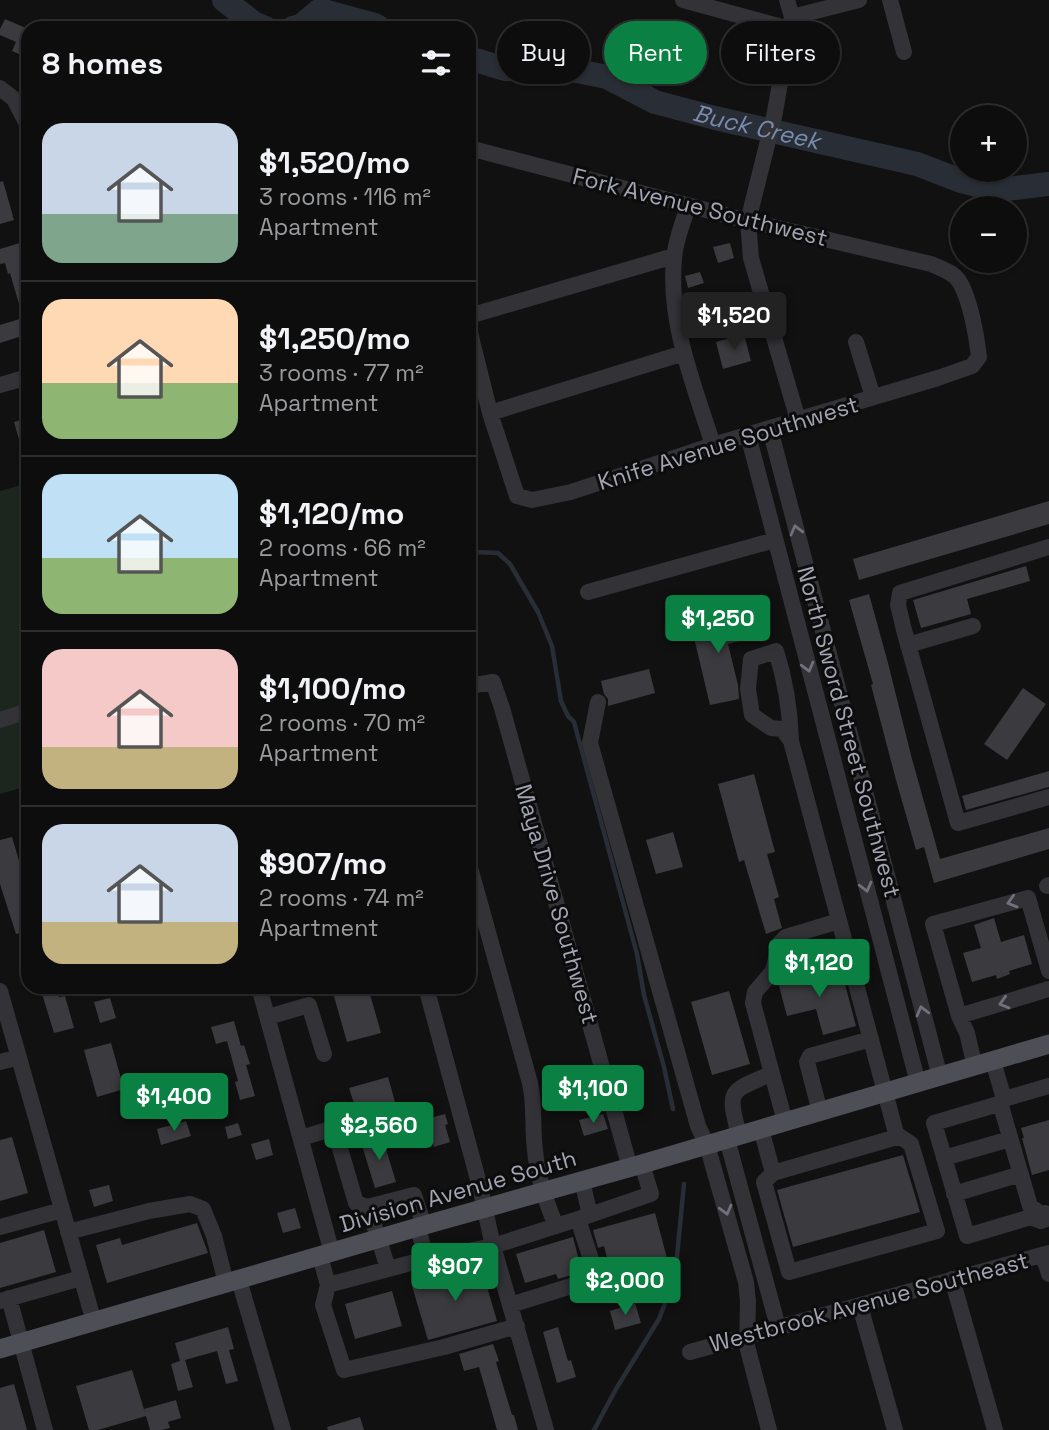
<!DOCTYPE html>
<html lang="en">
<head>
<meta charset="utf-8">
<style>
	body { margin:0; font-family:"Space Grotesk",sans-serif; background:#161617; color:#f1f3f6; height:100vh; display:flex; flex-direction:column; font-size:26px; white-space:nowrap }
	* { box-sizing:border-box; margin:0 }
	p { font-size:23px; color:#9a9c9e }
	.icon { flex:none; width:38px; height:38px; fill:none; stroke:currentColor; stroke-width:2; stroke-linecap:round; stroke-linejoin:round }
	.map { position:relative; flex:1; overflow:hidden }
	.drawer { position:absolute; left:21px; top:21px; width:455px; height:973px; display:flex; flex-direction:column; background:#0d0d0e; border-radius:21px; box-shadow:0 2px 5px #0004,0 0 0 2px #2d2d2e }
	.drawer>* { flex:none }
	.banner { position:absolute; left:497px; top:21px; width:446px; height:63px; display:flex; gap:14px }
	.fabs { position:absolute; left:950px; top:105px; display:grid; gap:14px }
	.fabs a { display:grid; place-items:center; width:77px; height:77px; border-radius:50%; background:#0d0d0e; box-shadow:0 2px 5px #0004,0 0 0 2px #2d2d2e; font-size:35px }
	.price { position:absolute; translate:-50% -60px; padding:0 16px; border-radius:7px; background:#0b8043; color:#fff; font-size:23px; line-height:46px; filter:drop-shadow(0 2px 4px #0008) }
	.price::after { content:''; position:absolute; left:50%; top:42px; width:21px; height:16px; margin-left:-10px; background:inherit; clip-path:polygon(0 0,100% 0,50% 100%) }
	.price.active { background:#222; color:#fff }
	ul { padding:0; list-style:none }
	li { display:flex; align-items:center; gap:21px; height:175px; padding:0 21px }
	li+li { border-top:2px solid #2d2d2e }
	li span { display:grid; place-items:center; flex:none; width:196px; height:140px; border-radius:21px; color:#555 }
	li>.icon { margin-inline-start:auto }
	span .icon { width:84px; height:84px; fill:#fffc; stroke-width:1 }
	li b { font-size:30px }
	h2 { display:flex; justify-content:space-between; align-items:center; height:84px; padding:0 21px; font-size:30px }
	.chip { padding:0 24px; border-radius:32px; background:#0d0d0e; box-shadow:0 2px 5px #0004,0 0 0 2px #2d2d2e; font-size:24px; line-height:63px }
	.chip.active { background:#0b8043; color:#fff }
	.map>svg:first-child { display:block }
	.green { fill:#1d251f }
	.water { fill:#282d36 }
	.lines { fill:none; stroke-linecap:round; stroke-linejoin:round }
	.stream { stroke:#282d36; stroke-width:4.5 }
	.river { stroke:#282d36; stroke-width:24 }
	.building { fill:#3b3b3f }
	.minor { stroke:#323237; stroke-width:16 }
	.major { stroke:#4e4e56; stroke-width:19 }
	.oneway { stroke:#70717b }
	.labels { text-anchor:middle; stroke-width:6; stroke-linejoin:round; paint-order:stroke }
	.street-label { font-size:23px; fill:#a3a5b3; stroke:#0c0c0d }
	.water-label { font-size:24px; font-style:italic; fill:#7a8cae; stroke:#0c0c0d }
</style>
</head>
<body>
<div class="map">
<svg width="1049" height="1430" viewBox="0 0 1049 1430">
	<rect width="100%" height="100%" fill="#111112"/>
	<path class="green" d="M28 483V786L0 794V491Z"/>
	<path class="water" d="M729 302 737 326 724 330 716 306Z"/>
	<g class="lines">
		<path class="stream" d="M300 28 301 26
			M469 548 474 552 498 553 510 564 538 612 552 646 561 701 568 716 574 722 637 954 644 995 664 1067 673 1109
			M594 1430 616 1389 659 1319 675 1277 684 1184"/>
		<g class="river">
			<path d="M224 0 255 24 265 28"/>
			<path d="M293 28 301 26 320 10 375 25 380 28"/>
			<path id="s1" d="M469 58 505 69 577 71 607 77 655 102 715 118 917 164 961 181 998 190 1049 184"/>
		</g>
	</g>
	<path class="building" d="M5 19 28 29V58L12 51 16 42 0 35V29Z
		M3 181 14 220 0 224V182Z
		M20 243 28 272V334L0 343V325L23 318 10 273 8 274 5 263 0 264V249Z
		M730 243 734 258 718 263 713 247Z
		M700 272 704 283 688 288 685 276Z
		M744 334 751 361 723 369 716 342Z
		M28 418V459L25 460 14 422Z
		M1049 501V524L859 580 853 559Z
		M1026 566 1030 581 967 599 971 614 921 628 913 600Z
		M869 594 888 663 912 759 940 859 1049 828V849L934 883 924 847 916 850 896 780 871 685 873 684 849 600Z
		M734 606 742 640 728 644 738 685 739 699 710 705 691 625 719 619 717 610Z
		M649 669 655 693 608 706V699L604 694 601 681Z
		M1023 688 1046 704 1007 760 984 744Z
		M1049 771V787L966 810 962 796Z
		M754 774 775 852 767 854 779 897 774 899 782 928 766 934 744 860 739 862 718 784Z
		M673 832 683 867 656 874 646 840Z
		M12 837 23 874 28 872V931L16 934 0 884V840Z
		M994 918 1001 942 1024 935 1032 964 1009 971 1010 974 997 979 996 975 972 982 963 953 981 948 974 925Z
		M841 969 856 1026 823 1035 816 1009 787 1016 778 982 780 979 808 971 809 978Z
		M40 987H57L59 997 65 996 74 1028 54 1033Z
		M355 987H368L381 1033 347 1042 333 993Z
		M729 991 750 1064 712 1075 691 1002Z
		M110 998 116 1018 100 1023 94 1002Z
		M234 1021 241 1046 244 1045 250 1064 246 1065 255 1096 240 1100 235 1082 238 1081 227 1041 216 1044 211 1027Z
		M111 1043 124 1089 97 1097 84 1050Z
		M388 1077 395 1102 357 1113 349 1088Z
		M445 1114 448 1124 445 1125 450 1142 434 1147 426 1119Z
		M603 1114 608 1129 584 1136 579 1120Z
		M1049 1120V1170L1032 1175 1022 1138H1024L1021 1128Z
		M186 1121 191 1136 161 1145 157 1129Z
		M238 1123 242 1135 228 1139 225 1127Z
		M382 1136 396 1182 375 1188 361 1142Z
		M12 1137 28 1193 0 1201V1140Z
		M269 1139 273 1155 256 1160 251 1144Z
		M903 1155 920 1212 793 1247 777 1190Z
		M109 1185 113 1201 94 1207 89 1190Z
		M295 1208 301 1228 283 1233 277 1213Z
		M655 1213 667 1258 611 1273 604 1246 598 1248 593 1230Z
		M197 1223 208 1253 107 1283 96 1245 120 1238 122 1245Z
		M44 1230 56 1272 0 1288V1243Z
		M573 1237 582 1272 558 1279 556 1274 525 1283 516 1254Z
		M481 1266 497 1321 428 1340 412 1286Z
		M392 1291 402 1326 355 1339 345 1304Z
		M635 1303 641 1323 615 1330 610 1311Z
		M228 1327 234 1349 229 1350 238 1381 226 1384 217 1351 185 1360 193 1387 178 1391 171 1364 180 1361 175 1343Z
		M558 1327 568 1361 571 1360 576 1377 557 1383 543 1332Z
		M493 1344 499 1361 496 1362 512 1415H514L518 1430H497L479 1367 464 1371 459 1354Z
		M132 1370 146 1416 98 1430H89L76 1386Z
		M14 1384 27 1430H0V1388Z
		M176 1400 181 1418 168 1422 170 1428 162 1430H150L144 1409Z
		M360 1417 364 1430H328L327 1427Z"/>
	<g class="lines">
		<path class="minor" d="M683 0 789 29
			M787 0 792 17 774 117 748 221 751 258 798 420
			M890 0 904 52
			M792 17 859 0
			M0 88 14 99 28 126
			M469 150H477L748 221 931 264C940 268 953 272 959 281 970 298 977 337 979 357L972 366 938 378 713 445 571 492 532 500 517 496 490 413 469 329
			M688 206C683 223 675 241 674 259 668 323 694 385 713 445
			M469 316 674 256
			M856 342 873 397
			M0 385 28 377
			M490 413 684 353
			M770 429 940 1077
			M748 435 918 1083
			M1049 547 900 593 898 605 904 630 958 823 1049 797
			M588 592 775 540
			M908 645 973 626
			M469 686 493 682 502 708 630 1168
			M598 702 590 743 698 1126 707 1145 746 1282 748 1301 747 1346 769 1430
			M0 720 28 711
			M469 864 530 1083C535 1105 532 1128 535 1150 537 1175 546 1202 556 1226
			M1047 886 1049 885
			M259 987 332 1253
			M426 987 480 1187 493 1246 546 1430
			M0 991 94 1322
			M959 1016 1049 989
			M268 1017 309 1005 324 1054
			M993 1061 1004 1099 1001 1106 1030 1206 1041 1214 1045 1213
			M0 1062 19 1057
			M975 1067 967 1033 959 1016 933 924 1028 898 1049 971
			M1004 1099 1049 1086
			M1002 1103 934 1123 967 1236 1031 1217 1041 1221 1049 1218
			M820 1112 807 1062 810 1056 871 1039
			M785 1122 753 1003 755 992 773 971 780 943 786 937 839 921
			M761 1129 773 1173 897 1137 791 741C790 708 786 682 776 651L751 659 748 689 752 715 771 728 782 729 791 741
			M739 1135C727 1089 729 1092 771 1074
			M301 1138 334 1128 356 1203 367 1207 379 1239 388 1269
			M727 1139 778 1327
			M944 1158 1010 1139
			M773 1173 764 1182 789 1272 937 1231 911 1144 896 1134
			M582 1181 590 1215
			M954 1194 1021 1174
			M367 1207 414 1195 424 1226
			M578 1219 651 1194 642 1164
			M0 1227 62 1210
			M418 1227 426 1259
			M68 1232 149 1211 190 1204 203 1209 214 1236 226 1283
			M1043 1255 1049 1274
			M320 1256 328 1285 426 1259 493 1246 578 1219 597 1278 510 1305
			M952 1279 995 1430
			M239 1280 283 1430
			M328 1285 323 1305 344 1370 444 1347 517 1326
			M9 1298 45 1430
			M0 1301 81 1278
			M860 1306 895 1430
			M690 1352 1049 1253"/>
		<path class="major" d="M0 1349 418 1227 642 1164 1049 1044"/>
	</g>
	<defs><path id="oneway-chevron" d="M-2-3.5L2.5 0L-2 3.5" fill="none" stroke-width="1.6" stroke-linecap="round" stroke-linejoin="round" transform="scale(1.75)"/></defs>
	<g class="oneway">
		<use href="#oneway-chevron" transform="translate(796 530) rotate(-105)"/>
		<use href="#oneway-chevron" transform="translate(808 667) rotate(75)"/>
		<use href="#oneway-chevron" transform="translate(866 887) rotate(75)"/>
		<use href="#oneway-chevron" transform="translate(1012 902) rotate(164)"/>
		<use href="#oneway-chevron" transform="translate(1004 1003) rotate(164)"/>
		<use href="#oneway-chevron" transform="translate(922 1011) rotate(-105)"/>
		<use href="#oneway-chevron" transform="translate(726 1210) rotate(75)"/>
	</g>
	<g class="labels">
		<g class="street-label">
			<text transform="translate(700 207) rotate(14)" y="8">Fork Avenue Southwest</text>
			<text transform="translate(728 443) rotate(-17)" y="8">Knife Avenue Southwest</text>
			<text transform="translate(849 732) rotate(75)" y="8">North Sword Street Southwest</text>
			<text transform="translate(557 904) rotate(74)" y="8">Maya Drive Southwest</text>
			<text transform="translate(458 1191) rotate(-16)" y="8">Division Avenue South</text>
			<text transform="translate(869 1302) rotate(-15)" y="8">Westbrook Avenue Southeast</text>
		</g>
		<g class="water-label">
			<text dy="8" stroke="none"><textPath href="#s1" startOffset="299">Buck Creek</textPath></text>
		</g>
	</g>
</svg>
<div class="fabs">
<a>+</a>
<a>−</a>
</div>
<b class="price active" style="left:734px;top:352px">$1,520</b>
<b class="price" style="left:718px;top:655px">$1,250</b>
<b class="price" style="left:819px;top:999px">$1,120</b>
<b class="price" style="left:593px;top:1125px">$1,100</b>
<b class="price" style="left:174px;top:1133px">$1,400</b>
<b class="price" style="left:379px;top:1162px">$2,560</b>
<b class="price" style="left:455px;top:1303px">$907</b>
<b class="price" style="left:625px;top:1317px">$2,000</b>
<div class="banner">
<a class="chip">Buy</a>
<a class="chip active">Rent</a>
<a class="chip">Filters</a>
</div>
<section class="drawer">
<h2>8 homes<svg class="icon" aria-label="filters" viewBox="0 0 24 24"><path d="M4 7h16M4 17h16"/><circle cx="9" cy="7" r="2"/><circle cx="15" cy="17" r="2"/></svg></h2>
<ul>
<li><span style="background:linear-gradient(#c9d6e8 65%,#7fa58c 0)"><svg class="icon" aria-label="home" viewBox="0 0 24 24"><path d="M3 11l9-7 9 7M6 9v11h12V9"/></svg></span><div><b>$1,520/mo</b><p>3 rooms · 116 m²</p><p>Apartment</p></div></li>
<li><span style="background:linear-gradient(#ffd9b3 60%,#8fb573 0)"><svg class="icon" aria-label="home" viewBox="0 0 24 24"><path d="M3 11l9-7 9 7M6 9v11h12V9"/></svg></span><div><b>$1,250/mo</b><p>3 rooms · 77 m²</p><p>Apartment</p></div></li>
<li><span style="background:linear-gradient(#bfe0f5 60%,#8fb573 0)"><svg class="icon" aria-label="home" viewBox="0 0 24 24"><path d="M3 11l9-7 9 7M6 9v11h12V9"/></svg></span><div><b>$1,120/mo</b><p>2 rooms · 66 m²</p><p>Apartment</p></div></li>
<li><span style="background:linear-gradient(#f6c9c9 70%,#c2b280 0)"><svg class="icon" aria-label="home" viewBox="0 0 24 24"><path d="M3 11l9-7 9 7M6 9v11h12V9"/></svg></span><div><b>$1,100/mo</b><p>2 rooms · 70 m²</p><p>Apartment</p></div></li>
<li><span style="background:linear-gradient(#c9d6e8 70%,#c2b280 0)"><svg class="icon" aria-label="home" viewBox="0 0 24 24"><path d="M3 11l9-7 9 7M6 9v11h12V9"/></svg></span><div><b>$907/mo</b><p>2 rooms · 74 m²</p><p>Apartment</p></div></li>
</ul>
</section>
</div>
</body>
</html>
